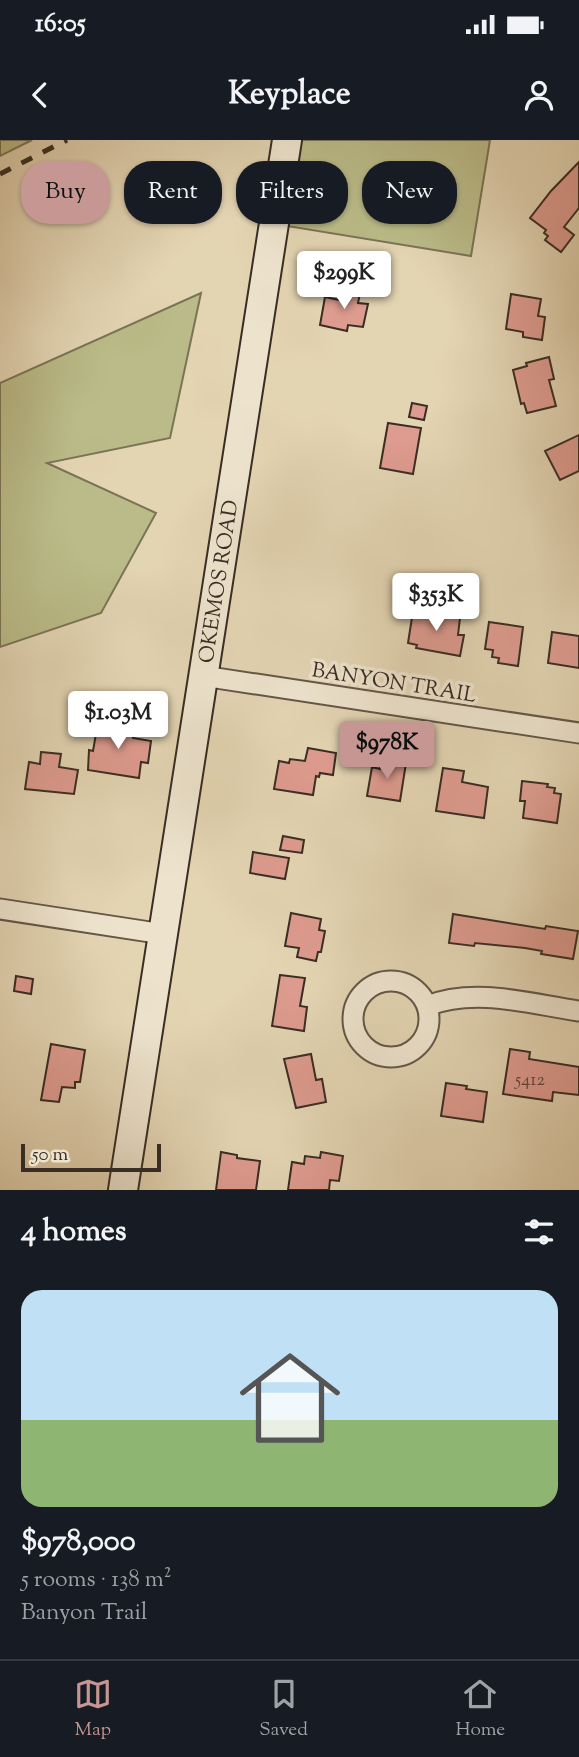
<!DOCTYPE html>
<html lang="en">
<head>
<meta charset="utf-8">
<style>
	body { margin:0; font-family:"Sorts Mill Goudy",serif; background:#20242c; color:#f1f3f6; height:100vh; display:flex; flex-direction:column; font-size:26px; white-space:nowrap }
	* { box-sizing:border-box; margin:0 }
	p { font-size:23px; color:#9ea1a6 }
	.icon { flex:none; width:38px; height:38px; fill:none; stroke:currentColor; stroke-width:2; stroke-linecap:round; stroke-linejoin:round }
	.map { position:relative; height:1050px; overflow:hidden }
	.drawer { display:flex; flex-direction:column; background:#171b24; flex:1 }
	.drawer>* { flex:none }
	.top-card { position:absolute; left:21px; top:21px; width:537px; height:63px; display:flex; gap:14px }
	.scale { position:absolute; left:21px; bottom:18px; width:140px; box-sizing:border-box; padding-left:7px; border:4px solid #392d24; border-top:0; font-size:19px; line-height:24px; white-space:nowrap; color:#392d24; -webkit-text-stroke:5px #ede3cd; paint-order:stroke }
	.price { position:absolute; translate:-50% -60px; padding:0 16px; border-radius:7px; background:#fff; color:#222; font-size:23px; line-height:46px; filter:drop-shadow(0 2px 4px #0008) }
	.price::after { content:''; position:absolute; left:50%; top:42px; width:21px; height:16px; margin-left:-10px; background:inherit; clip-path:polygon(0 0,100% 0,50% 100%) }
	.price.current { background:#c59692; color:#111 }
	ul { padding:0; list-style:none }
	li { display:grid; align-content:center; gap:14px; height:371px; padding:0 21px }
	li span { display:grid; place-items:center; height:217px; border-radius:21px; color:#555 }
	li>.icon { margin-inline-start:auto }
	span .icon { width:126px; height:126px; fill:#fffc; stroke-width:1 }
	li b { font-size:30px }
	h2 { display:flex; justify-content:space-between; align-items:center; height:84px; padding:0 21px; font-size:30px }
	.tag { padding:0 24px; border-radius:28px; background:#171b24; box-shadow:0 2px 5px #0004; font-size:24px; line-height:63px }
	.tag.current { background:#c59692; color:#111 }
	.status { display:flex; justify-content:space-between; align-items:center; height:49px; padding:0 35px; background:#171b24; direction:ltr }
	.status svg { height:19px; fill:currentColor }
	header { display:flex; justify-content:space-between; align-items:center; height:91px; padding:0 21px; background:#171b24; font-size:32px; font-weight:800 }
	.tab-bar { display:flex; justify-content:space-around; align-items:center; height:98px; border-top:2px solid #363941; background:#171b24; font-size:19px; color:#9ea1a6 }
	.tab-bar a { display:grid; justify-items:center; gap:4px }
	.tab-bar .current { color:#c59692 }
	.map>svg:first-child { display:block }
	.green { fill:#babb88; stroke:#7a7456; stroke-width:2 }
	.building { fill:#de9b8f; stroke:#392d24; stroke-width:2 }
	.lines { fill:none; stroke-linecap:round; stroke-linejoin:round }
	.street-casing { stroke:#645748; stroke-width:23 }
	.secondary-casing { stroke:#392d24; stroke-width:32 }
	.street { stroke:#ede3cd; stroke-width:19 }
	.secondary { stroke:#ede3cd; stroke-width:28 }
	.rail { stroke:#392d24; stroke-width:5; stroke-dasharray:12 12; stroke-linecap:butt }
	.labels { text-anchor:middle; stroke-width:7; stroke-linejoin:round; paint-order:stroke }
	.number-label { font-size:18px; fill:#62483f }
	.street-label { font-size:21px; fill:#392d24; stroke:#ede3cd }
</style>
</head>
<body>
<div class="status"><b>16:05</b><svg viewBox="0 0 49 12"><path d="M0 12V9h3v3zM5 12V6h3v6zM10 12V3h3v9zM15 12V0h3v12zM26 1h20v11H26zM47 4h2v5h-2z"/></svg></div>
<header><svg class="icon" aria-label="back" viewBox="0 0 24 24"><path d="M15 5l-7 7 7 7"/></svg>Keyplace<svg class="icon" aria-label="person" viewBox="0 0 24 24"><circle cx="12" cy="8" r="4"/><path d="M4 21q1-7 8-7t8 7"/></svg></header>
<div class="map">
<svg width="579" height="1050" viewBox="0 0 579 1050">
	<rect width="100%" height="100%" fill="#e3d4b2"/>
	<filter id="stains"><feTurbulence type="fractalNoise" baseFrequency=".00286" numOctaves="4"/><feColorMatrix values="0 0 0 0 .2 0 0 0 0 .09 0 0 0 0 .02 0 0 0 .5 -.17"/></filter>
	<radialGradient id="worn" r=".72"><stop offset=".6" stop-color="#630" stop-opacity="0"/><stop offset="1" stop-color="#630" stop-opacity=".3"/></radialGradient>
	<path class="green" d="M0 0H32L0 16Z
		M301 0H490L471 116 287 86Z
		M201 153 170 298 47 323 156 373 101 473 0 507V243Z"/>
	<path class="building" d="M579 22V68L564 87 574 95 561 112 545 100 548 96 544 93 546 90 530 78 551 51Z
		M347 145 361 148 358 163 368 164 363 187 348 185 347 191 320 185 325 157 344 161Z
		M511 154 541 159 538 176 545 177 542 200 523 197V192L506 189Z
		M549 217 554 239 549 240 556 266 527 273 524 263 521 264 513 230 527 226 526 223Z
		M412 263 427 266 424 280 409 277Z
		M388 283 421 288 413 334 380 328Z
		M579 295V331L560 340 545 311Z
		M413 471 460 478 458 495H464L460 516 416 508 417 505 408 503Z
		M489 482 523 487 518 526 498 523 499 518 492 517 493 510 485 509Z
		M552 492 579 496V528L548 523Z
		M98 582 135 587 133 598 151 601 148 623 141 622 139 638 88 630 89 610 93 611Z
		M308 608 336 613 333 635 320 633 319 637 316 636 313 655 274 649 279 621 289 623 290 619 305 621Z
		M41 612 61 614 59 627 78 630 74 654 25 649 29 622 40 624Z
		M389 620 406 623 400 661 367 656 372 627 380 629 381 623 388 624Z
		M443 628 464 631 462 642 488 647 484 678 436 671Z
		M522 641 548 644 547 647 555 648 554 653 561 654 557 683 523 678 525 661H520Z
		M283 696 304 700 302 713 280 710Z
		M253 712 289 718 285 739 250 733Z
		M291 773 321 779 319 790 325 791 321 812H318L316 821 297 817 299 808 285 806Z
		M453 774 545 789 546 786 578 791 573 819 541 814 542 811 525 808 475 803 474 806 449 803Z
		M280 835 305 838 300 866 307 867 304 891 272 886Z
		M16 836 33 839 31 854 14 851Z
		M51 904 85 910 80 942H75V948L62 947 59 962 41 960Z
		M510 909 530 912 529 919 579 927V955L553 952 552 961 503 954Z
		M311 914 316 940 322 939 326 962 296 968 284 919Z
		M446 943 467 946 466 949 487 952 483 982 441 976Z
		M221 1012 237 1015V1018L260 1021 256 1050H216Z
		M321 1012 343 1016 339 1041 330 1040 329 1050H288L292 1022 304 1024 305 1016 320 1018Z"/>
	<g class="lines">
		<g class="street-casing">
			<path id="street" d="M203 536 579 593
				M0 769 163 794
				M353 879a38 38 0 1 1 76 0a38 38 0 1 1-76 0Z
				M427 866C476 847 530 864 579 871"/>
		</g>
		<g class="secondary-casing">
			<g id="secondary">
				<path id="s1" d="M123 1050 287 0"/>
			</g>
		</g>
		<use href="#street" class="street"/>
		<use href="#secondary" class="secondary"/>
		<path class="rail" d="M0 34 67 0"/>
	</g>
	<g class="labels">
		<g class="number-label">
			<text x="530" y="945">5412</text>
		</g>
		<g class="street-label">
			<text dy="7" stroke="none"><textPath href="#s1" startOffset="616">OKEMOS ROAD</textPath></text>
			<text transform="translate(394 542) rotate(9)" y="7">BANYON TRAIL</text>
		</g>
	</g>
	<rect width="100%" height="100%" filter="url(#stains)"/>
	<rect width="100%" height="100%" fill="url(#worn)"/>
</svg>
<div class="scale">50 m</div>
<b class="price" style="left:344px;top:171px">$299K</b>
<b class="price" style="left:436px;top:493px">$353K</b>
<b class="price" style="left:118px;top:611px">$1.03M</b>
<b class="price current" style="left:387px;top:641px">$978K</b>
<div class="top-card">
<a class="tag current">Buy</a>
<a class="tag">Rent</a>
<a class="tag">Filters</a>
<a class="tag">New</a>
</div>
</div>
<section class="drawer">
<h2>4 homes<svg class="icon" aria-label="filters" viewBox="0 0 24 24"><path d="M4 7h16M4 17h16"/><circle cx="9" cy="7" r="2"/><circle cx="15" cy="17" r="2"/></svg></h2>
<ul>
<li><span style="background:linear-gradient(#bfe0f5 60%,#8fb573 0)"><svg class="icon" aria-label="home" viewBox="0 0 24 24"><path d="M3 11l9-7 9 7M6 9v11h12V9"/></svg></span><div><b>$978,000</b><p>5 rooms · 138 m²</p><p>Banyon Trail</p></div></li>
</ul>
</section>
<nav class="tab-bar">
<a class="current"><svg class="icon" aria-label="map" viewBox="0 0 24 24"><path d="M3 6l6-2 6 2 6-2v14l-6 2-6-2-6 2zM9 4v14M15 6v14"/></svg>Map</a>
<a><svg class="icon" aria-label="saved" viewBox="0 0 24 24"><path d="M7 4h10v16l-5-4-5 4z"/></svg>Saved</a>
<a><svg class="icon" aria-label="home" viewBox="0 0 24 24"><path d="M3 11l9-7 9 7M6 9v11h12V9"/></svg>Home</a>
</nav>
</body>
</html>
